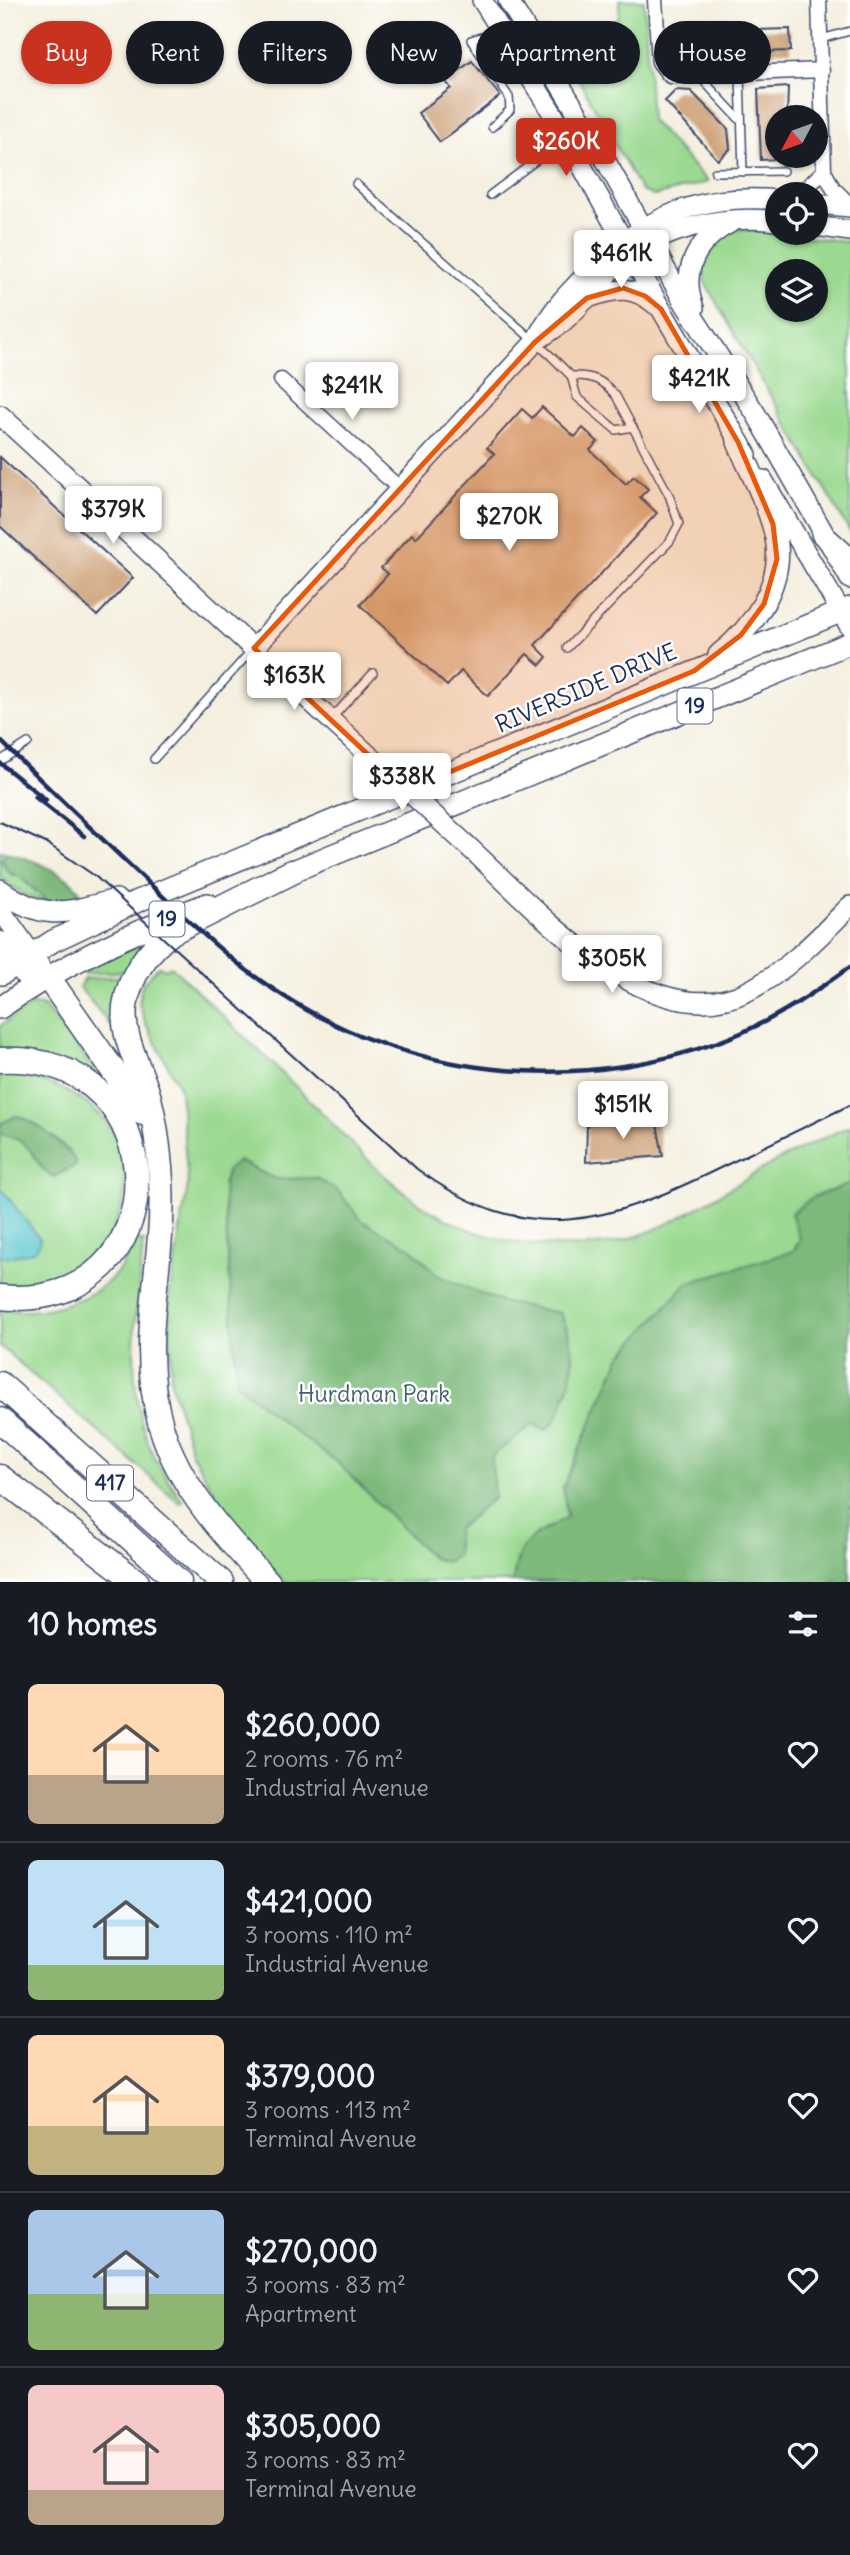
<!DOCTYPE html>
<html lang="en">
<head>
<meta charset="utf-8">
<style>
	body { margin:0; font-family:Delius,sans-serif; background:#20242c; color:#f1f3f6; height:100vh; display:flex; flex-direction:column; font-size:26px; white-space:nowrap }
	* { box-sizing:border-box; margin:0 }
	p { font-size:23px; color:#9ea1a6 }
	.icon { flex:none; width:38px; height:38px; fill:none; stroke:currentColor; stroke-width:2; stroke-linecap:round; stroke-linejoin:round }
	.map { position:relative; height:1582px; overflow:hidden }
	.side { display:flex; flex-direction:column; background:#171b24; flex:1 }
	.side>* { flex:none }
	.banner { position:absolute; left:21px; top:21px; width:808px; height:63px; display:flex; gap:14px }
	.needle { width:46px; rotate:229deg }
	.controls { position:absolute; left:765px; top:105px; display:grid; gap:14px }
	.controls a { display:grid; place-items:center; width:63px; height:63px; border-radius:50%; background:#171b24; box-shadow:0 2px 5px #0004; font-size:35px }
	.price { position:absolute; translate:-50% -60px; padding:0 16px; border-radius:7px; background:#fff; color:#222; font-size:23px; line-height:46px; filter:drop-shadow(0 2px 4px #0008) }
	.price::after { content:''; position:absolute; left:50%; top:42px; width:21px; height:16px; margin-left:-10px; background:inherit; clip-path:polygon(0 0,100% 0,50% 100%) }
	.price.active { background:#c8321e; color:#fff }
	ul { padding:0; list-style:none }
	li { display:flex; align-items:center; gap:21px; height:175px; padding:0 28px }
	li+li { border-top:2px solid #363941 }
	li span { display:grid; place-items:center; flex:none; width:196px; height:140px; border-radius:10px; color:#555 }
	li>.icon { margin-inline-start:auto }
	span .icon { width:84px; height:84px; fill:#fffc; stroke-width:1 }
	li b { font-size:30px }
	h2 { display:flex; justify-content:space-between; align-items:center; height:84px; padding:0 28px; font-size:30px }
	.tag { padding:0 24px; border-radius:32px; background:#171b24; box-shadow:0 2px 5px #0004; font-size:24px; line-height:63px }
	.tag.active { background:#c8321e; color:#fff }
	.map>svg:first-child { display:block }
	.green { fill:#9ad98f; stroke:#5a8476; stroke-width:2; fill-rule:evenodd }
	.forest { fill:#7bb97a; stroke:#4b746c; stroke-width:2 }
	.water { fill:#5bc8cf; stroke:#3b7c96; stroke-width:2 }
	.building { fill:#cca076 }
	.lines { fill:none; stroke-linecap:round; stroke-linejoin:round }
	.lane-casing { stroke:#3c4c71; stroke-width:10 }
	.street-casing { stroke:#3c4c71; stroke-width:17 }
	.secondary-casing { stroke:#3c4c71; stroke-width:22 }
	.primary-casing { stroke:#3c4c71; stroke-width:24 }
	.highway-casing { stroke:#3c4c71; stroke-width:27 }
	.lane { stroke:#fff; stroke-width:7 }
	.street { stroke:#fff; stroke-width:14 }
	.secondary { stroke:#fff; stroke-width:19 }
	.primary { stroke:#fff; stroke-width:21 }
	.highway { stroke:#fff; stroke-width:24 }
	.tram { stroke:#1b2f5e; stroke-width:2 }
	.rail { stroke:#1b2f5e; stroke-width:4.5 }
	.secondary-bridge-casing { stroke:#3c4c71; stroke-width:22; stroke-linecap:butt }
	.secondary-bridge { stroke:#fff; stroke-width:19 }
	.marked { fill:#e8590c; fill-opacity:0.2; stroke:#e8590c; stroke-width:5; stroke-linejoin:round }
	.labels { text-anchor:middle; stroke-width:5; stroke-linejoin:round; paint-order:stroke }
	.shield { fill:#fff; stroke:#5f6d8e; stroke-width:2 }
	.shield-label { font-size:21px; font-weight:bold; fill:#1b2f5e }
	.street-label { font-size:23px; fill:#1b2f5e; stroke:#fff }
	.park-label { font-size:23px; fill:#41626d; stroke:#fff }
</style>
</head>
<body>
<div class="map">
<svg width="850" height="1582" viewBox="0 0 850 1582">
	<rect width="100%" height="100%" fill="#fff"/>
	<filter id="ink" filterUnits="userSpaceOnUse"><feTurbulence type="fractalNoise" baseFrequency=".0143" numOctaves="2"/><feDisplacementMap in="SourceGraphic" scale="14" xChannelSelector="R" yChannelSelector="G"/><feConvolveMatrix kernelMatrix="1 2 1 2 8 2 1 2 1" color-interpolation-filters="sRGB"/></filter>
	<filter id="wash" filterUnits="userSpaceOnUse"><feTurbulence type="fractalNoise" baseFrequency=".00686" numOctaves="4" result="noise"/><feDisplacementMap in="SourceGraphic" scale="28" xChannelSelector="R" yChannelSelector="G"/><feGaussianBlur stdDeviation="1.57" result="paint"/><feColorMatrix in="noise" values="0 0 0 0 0 0 0 0 0 0 0 0 0 0 0 0 0 1.4 0 .05"/><feComposite in="paint" operator="in"/></filter>
	<g filter="url(#wash)">
		<rect width="100%" height="100%" fill="#f4efde"/>
		<path class="green" d="M619 0H644L651 120 708 182 654 196 641 191 564 53 619 17Z
			M739 229 850 242V532L705 283 702 262 721 234ZM777 271H816V310H777Z
			M0 851 9 853 4 855 12 875 20 876 49 903 24 895 0 877Z
			M136 943 145 951 130 971 84 974V968Z
			M159 966 166 969 171 966C215 1009 260 1051 304 1095 380 1170 423 1234 538 1245 568 1247 599 1248 628 1239 676 1225 717 1195 759 1171 788 1154 819 1140 850 1126V1582H284L241 1539 192 1454 171 1383 169 1295 188 1185 180 1089 145 1022 139 1003 142 984Z
			M127 976 116 1032 79 987 84 979Z
			M32 1004 44 1006 98 1073 95 1075 67 1063 0 1054V1026Z
			M0 1073C38 1073 100 1100 117 1138 142 1196 108 1273 43 1284 29 1286 14 1284 0 1285Z
			M137 1240 144 1242C135 1307 125 1383 149 1445 157 1465 171 1484 183 1501L180 1503 0 1346V1309C37 1316 86 1304 113 1277 123 1267 130 1251 137 1240Z"/>
		<path class="forest" d="M9 853C33 860 72 874 83 897L49 903 20 877 8 872 2 860 4 855Z
			M16 1116C31 1117 76 1153 76 1165L54 1177C39 1171 35 1151 22 1142 15 1137 7 1137 0 1133V1124Z
			M239 1161 275 1179 316 1178 338 1191 361 1220 411 1248 439 1276 501 1302 560 1313C577 1346 577 1369 563 1403 558 1415 556 1423 545 1430L533 1424 492 1456 494 1498 457 1529V1555L446 1562 432 1558 338 1463 291 1429 237 1384 223 1185 228 1169Z
			M850 1184V1582H513C518 1537 532 1539 567 1517L563 1487 620 1357 687 1283 793 1251 800 1240 791 1213 813 1197Z"/>
		<path class="water" d="M0 1187 40 1239C38 1257 21 1252 7 1258L0 1254Z"/>
		<g id="blocks">
			<path class="building" d="M790 29 791 51 757 52V59L672 62 670 32Z
				M472 61 500 96 440 142 418 113 451 88 445 81Z
				M788 87 787 117H777V159L761 160 758 89Z
				M676 90 691 91 728 129 730 149 718 160 665 101Z
				M542 407 575 437 583 428 598 442 590 450 626 484 634 476 648 489 640 497 657 513 535 645 547 657 540 665 527 654 488 696 461 671 447 686 360 605 388 574 381 568 412 534 416 538 494 454 487 448 522 409 532 418Z
				M0 457 133 578 97 616 0 526Z
				M656 1119 663 1156 586 1162 587 1124Z"/>
		</g>
	</g>
	<g filter="url(#ink)">
		<use href="#blocks" fill-opacity="0" stroke="#3c4c71" stroke-width="2"/>
		<g class="lines">
			<g class="lane-casing">
				<path id="lane" d="M821 39 850 31
					M740 75 743 172
					M700 77 741 121
					M492 127 510 110 509 97 471 40 501 31
					M715 172 783 171
					M356 184 551 356 571 376 577 397 616 430 633 427
					M490 195 566 138
					M567 648 670 541 679 524 669 495 616 396C603 380 592 375 571 376
					M332 718 373 673
					M154 759 252 650
					M0 761 28 743"/>
			</g>
			<g class="street-casing">
				<path id="street" d="M655 0 659 62 670 76 822 70
					M819 0 824 171 833 188 850 205
					M800 194 824 171
					M281 380 400 489"/>
			</g>
			<g class="secondary-casing">
				<path id="secondary" d="M482 0 553 114 661 309 747 455
					M508 0 597 145 685 304 756 414 850 579
					M816 204 850 207
					M816 226 850 231
					M588 298C616 288 633 285 656 305
					M694 308C680 271 696 241 730 223
					M537 338C552 309 567 294 590 271 644 217 700 193 777 200
					M0 415 361 748
					M763 480 850 627
					M254 648 535 342C545 334 557 328 566 319 585 303 599 280 618 264 662 228 722 214 777 221
					M471 849C534 907 650 1041 748 991 787 971 819 937 850 906
					M0 909 47 976
					M0 941 32 986"/>
			</g>
			<g class="primary-casing">
				<path id="primary" d="M822 534 850 559
					M719 655C753 628 785 583 776 538 770 507 750 472 738 442
					M276 878 850 643
					M0 890C45 922 66 913 116 900
					M2 974 53 941 138 901 850 608
					M0 1008C64 963 134 931 207 904"/>
			</g>
			<g class="highway-casing">
				<path id="highway" d="M0 969 16 964
					M47 976 143 1113
					M0 1060C182 1050 182 1315 0 1297
					M0 1384 221 1582
					M0 1420 179 1582
					M0 1477 137 1582
					M268 1582C225 1537 179 1487 161 1426 135 1333 169 1257 160 1167 158 1144 155 1121 149 1098 141 1069 121 1038 125 1006 130 975 147 951 172 932L292 872"/>
			</g>
			<use href="#lane" class="lane"/>
			<use href="#street" class="street"/>
			<use href="#secondary" class="secondary"/>
			<use href="#primary" class="primary"/>
			<use href="#highway" class="highway"/>
			<path class="tram" d="M0 822 48 844 95 876 417 1169C528 1250 608 1223 720 1168 764 1147 807 1126 850 1105"/>
			<path class="rail" d="M0 740C50 790 102 839 153 887 193 925 232 963 279 993 414 1082 592 1096 741 1033 780 1016 815 992 850 967
				M0 763 46 800
				M35 797 84 836"/>
			<g class="secondary-bridge-casing">
				<path id="secondary-bridge" d="M361 748 471 849"/>
			</g>
			<use href="#secondary-bridge" class="secondary-bridge"/>
		</g>
	</g>
	<path class="marked" d="M623 288 645 296 661 309 738 442 773 524 777 559 764 604 741 635 694 671 406 790 254 648 535 342 587 298Z"/>
	<g class="labels">
		<g class="shield">
			<rect x="677.5" y="688.5" width="35" height="35" rx="5"/>
			<rect x="149.5" y="901.5" width="35" height="35" rx="5"/>
			<rect x="87" y="1465.5" width="46" height="35" rx="5"/>
		</g>
		<g class="shield-label">
			<text x="695" y="713">19</text>
			<text x="167" y="926">19</text>
			<text x="110" y="1490">417</text>
		</g>
		<g class="street-label">
			<text transform="translate(586 688) rotate(-23)" y="8">RIVERSIDE DRIVE</text>
		</g>
		<g class="park-label">
			<text x="374" y="1402">Hurdman Park</text>
		</g>
	</g>
</svg>
<div class="controls">
<a><svg class="needle" viewBox="-14 -14 28 28"><path d="M0-13l5 13h-10z" fill="#e53935"/><path d="M0 13l5-13h-10z" fill="#9ea1a6"/></svg></a>
<a><svg class="icon" aria-label="locate" viewBox="0 0 24 24"><circle cx="12" cy="12" r="6"/><path d="M12 2v4M12 18v4M2 12h4M18 12h4"/></svg></a>
<a><svg class="icon" aria-label="layers" viewBox="0 0 24 24"><path d="M12 4l9 5-9 5-9-5zM3 14l9 5 9-5"/></svg></a>
</div>
<b class="price active" style="left:566px;top:178px">$260K</b>
<b class="price" style="left:621px;top:290px">$461K</b>
<b class="price" style="left:699px;top:415px">$421K</b>
<b class="price" style="left:352px;top:422px">$241K</b>
<b class="price" style="left:113px;top:546px">$379K</b>
<b class="price" style="left:509px;top:553px">$270K</b>
<b class="price" style="left:294px;top:712px">$163K</b>
<b class="price" style="left:402px;top:813px">$338K</b>
<b class="price" style="left:612px;top:995px">$305K</b>
<b class="price" style="left:623px;top:1141px">$151K</b>
<div class="banner">
<a class="tag active">Buy</a>
<a class="tag">Rent</a>
<a class="tag">Filters</a>
<a class="tag">New</a>
<a class="tag">Apartment</a>
<a class="tag">House</a>
</div>
</div>
<section class="side">
<h2>10 homes<svg class="icon" aria-label="filters" viewBox="0 0 24 24"><path d="M4 7h16M4 17h16"/><circle cx="9" cy="7" r="2"/><circle cx="15" cy="17" r="2"/></svg></h2>
<ul>
<li><span style="background:linear-gradient(#ffd9b3 65%,#b9a48a 0)"><svg class="icon" aria-label="home" viewBox="0 0 24 24"><path d="M3 11l9-7 9 7M6 9v11h12V9"/></svg></span><div><b>$260,000</b><p>2 rooms · 76 m²</p><p>Industrial Avenue</p></div><svg class="icon" aria-label="heart" viewBox="0 0 24 24"><path d="M12 20l-8-8c-3-5 5-10 8-4 3-6 11-1 8 4z"/></svg></li>
<li><span style="background:linear-gradient(#bfe0f5 75%,#8fb573 0)"><svg class="icon" aria-label="home" viewBox="0 0 24 24"><path d="M3 11l9-7 9 7M6 9v11h12V9"/></svg></span><div><b>$421,000</b><p>3 rooms · 110 m²</p><p>Industrial Avenue</p></div><svg class="icon" aria-label="heart" viewBox="0 0 24 24"><path d="M12 20l-8-8c-3-5 5-10 8-4 3-6 11-1 8 4z"/></svg></li>
<li><span style="background:linear-gradient(#ffd9b3 65%,#c2b280 0)"><svg class="icon" aria-label="home" viewBox="0 0 24 24"><path d="M3 11l9-7 9 7M6 9v11h12V9"/></svg></span><div><b>$379,000</b><p>3 rooms · 113 m²</p><p>Terminal Avenue</p></div><svg class="icon" aria-label="heart" viewBox="0 0 24 24"><path d="M12 20l-8-8c-3-5 5-10 8-4 3-6 11-1 8 4z"/></svg></li>
<li><span style="background:linear-gradient(#a9c7e8 60%,#8fb573 0)"><svg class="icon" aria-label="home" viewBox="0 0 24 24"><path d="M3 11l9-7 9 7M6 9v11h12V9"/></svg></span><div><b>$270,000</b><p>3 rooms · 83 m²</p><p>Apartment</p></div><svg class="icon" aria-label="heart" viewBox="0 0 24 24"><path d="M12 20l-8-8c-3-5 5-10 8-4 3-6 11-1 8 4z"/></svg></li>
<li><span style="background:linear-gradient(#f6c9c9 75%,#b9a48a 0)"><svg class="icon" aria-label="home" viewBox="0 0 24 24"><path d="M3 11l9-7 9 7M6 9v11h12V9"/></svg></span><div><b>$305,000</b><p>3 rooms · 83 m²</p><p>Terminal Avenue</p></div><svg class="icon" aria-label="heart" viewBox="0 0 24 24"><path d="M12 20l-8-8c-3-5 5-10 8-4 3-6 11-1 8 4z"/></svg></li>
</ul>
</section>
</body>
</html>
